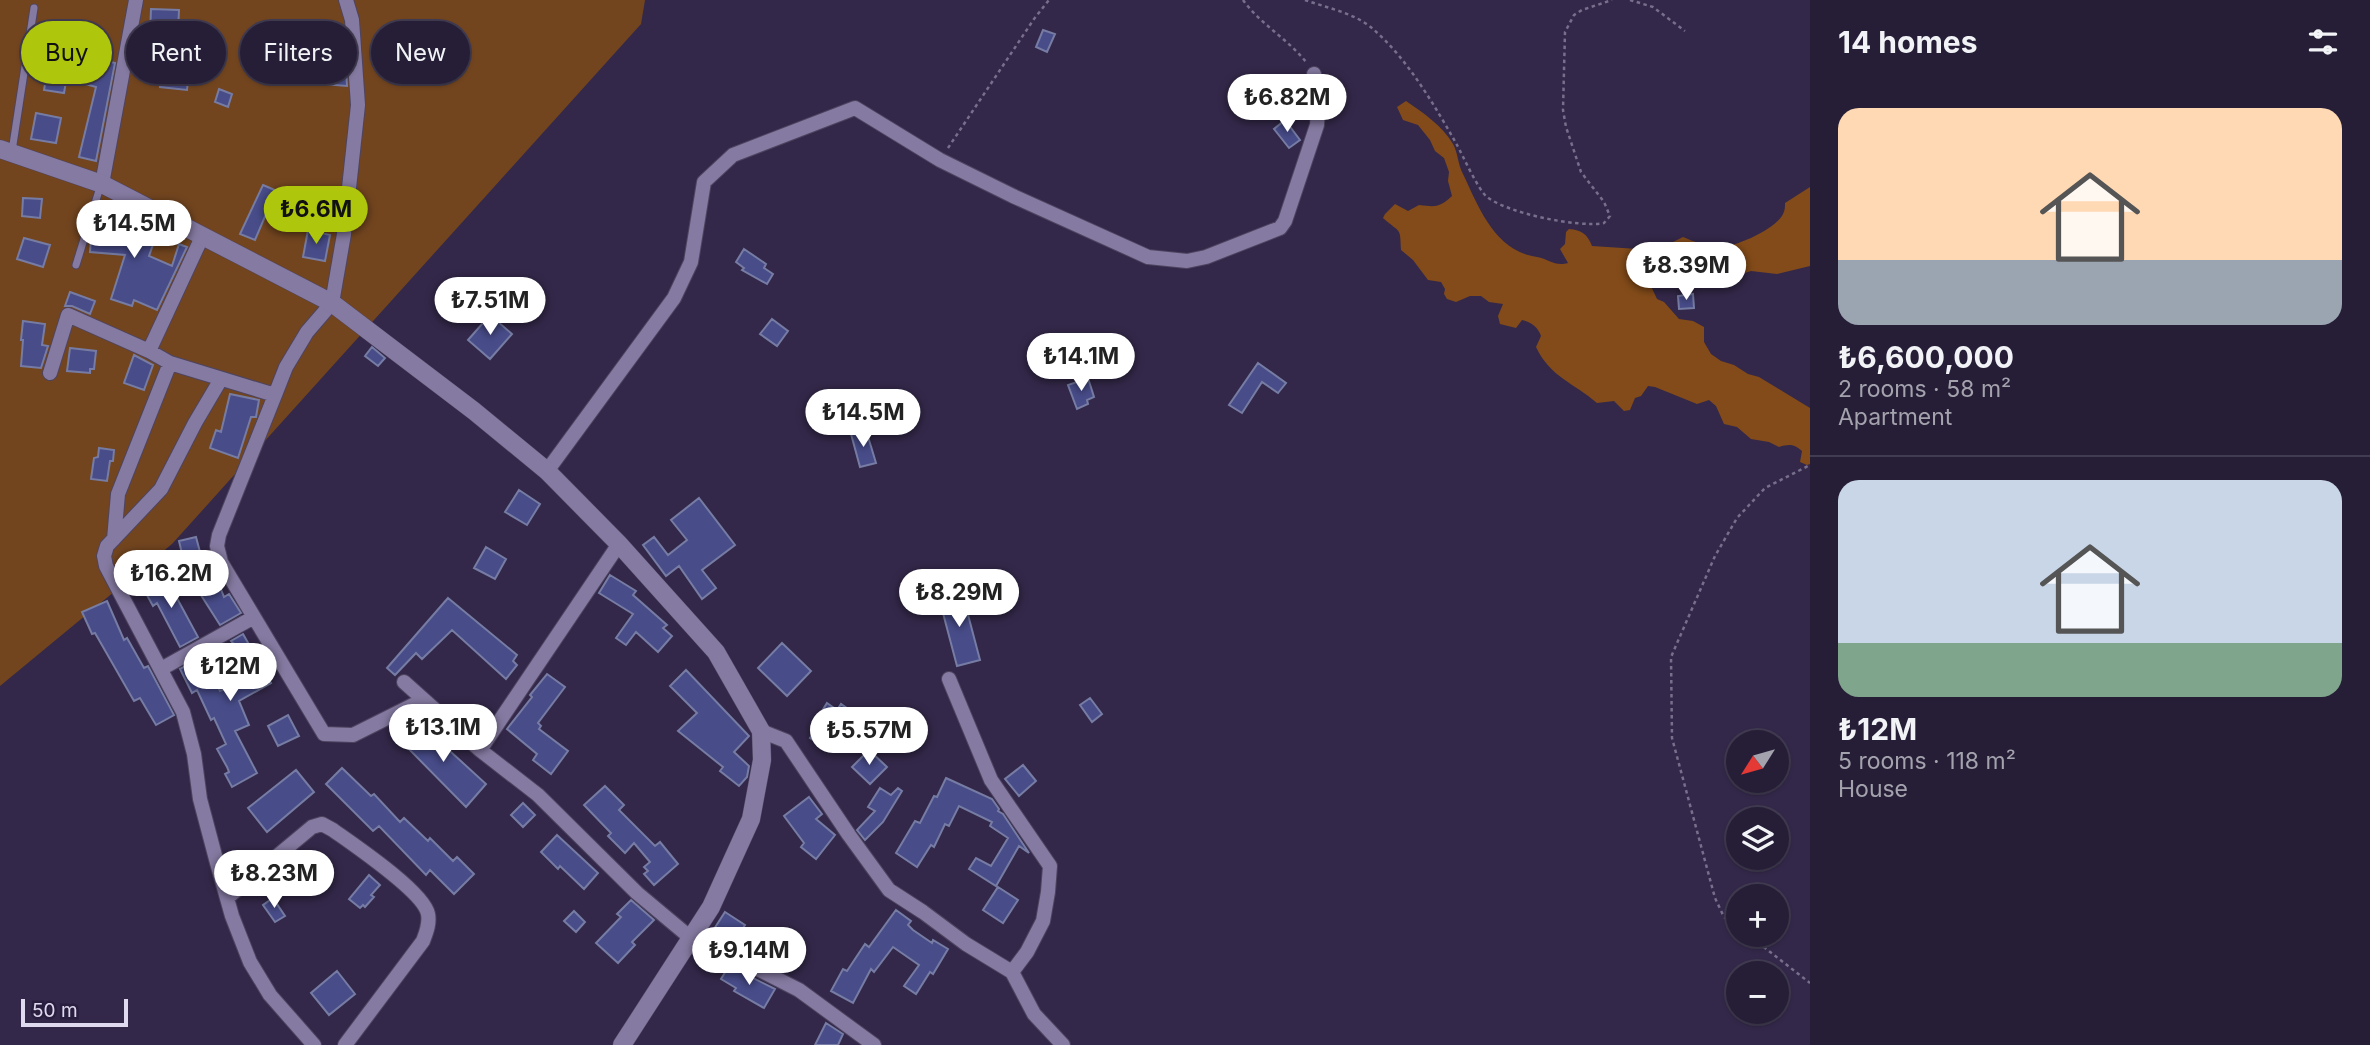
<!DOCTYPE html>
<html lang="en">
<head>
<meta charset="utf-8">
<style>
	body { margin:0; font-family:Inter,sans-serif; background:#322b42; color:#f1f3f6; height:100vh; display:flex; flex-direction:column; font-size:26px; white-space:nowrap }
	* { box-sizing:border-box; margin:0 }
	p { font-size:23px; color:#a4a2ad }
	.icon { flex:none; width:38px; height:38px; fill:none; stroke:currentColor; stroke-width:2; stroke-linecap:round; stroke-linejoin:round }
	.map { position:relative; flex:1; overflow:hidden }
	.details { display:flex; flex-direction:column; background:#261e37; width:560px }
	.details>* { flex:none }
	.banner { position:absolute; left:21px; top:21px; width:665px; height:63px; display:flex; gap:14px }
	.needle { width:46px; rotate:233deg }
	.buttons { position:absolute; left:1726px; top:730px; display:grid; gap:14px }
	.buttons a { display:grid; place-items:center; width:63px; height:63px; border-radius:50%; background:#261e37; box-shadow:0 2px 5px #0004,0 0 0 2px #423c52; font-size:35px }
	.scale { position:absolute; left:21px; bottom:18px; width:107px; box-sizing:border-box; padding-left:7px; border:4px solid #e0daf0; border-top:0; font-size:19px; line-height:24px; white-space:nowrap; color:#e0daf0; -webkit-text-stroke:5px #291e3e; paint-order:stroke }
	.price { position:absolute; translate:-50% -60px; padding:0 16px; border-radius:24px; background:#fff; color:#222; font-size:23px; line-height:46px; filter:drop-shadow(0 2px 4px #0008) }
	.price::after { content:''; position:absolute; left:50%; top:42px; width:21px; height:16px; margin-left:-10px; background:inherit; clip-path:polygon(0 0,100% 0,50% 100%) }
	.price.current { background:#aec60b; color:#111 }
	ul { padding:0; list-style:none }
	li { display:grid; align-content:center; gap:14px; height:371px; padding:0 28px }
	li+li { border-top:2px solid #423c52 }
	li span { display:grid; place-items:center; height:217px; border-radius:21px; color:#555 }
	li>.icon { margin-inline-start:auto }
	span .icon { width:126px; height:126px; fill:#fffc; stroke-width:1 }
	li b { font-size:30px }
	h2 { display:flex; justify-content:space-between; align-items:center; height:84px; padding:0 28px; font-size:30px }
	.tag { padding:0 24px; border-radius:32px; background:#261e37; box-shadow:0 2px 5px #0004,0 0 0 2px #423c52; font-size:24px; line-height:63px }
	.tag.current { background:#aec60b; color:#111 }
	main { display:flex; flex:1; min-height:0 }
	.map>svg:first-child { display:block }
	.green { fill:#72451f }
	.forest { fill:#834b19 }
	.building { fill:#484c89; stroke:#767ca3; stroke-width:2 }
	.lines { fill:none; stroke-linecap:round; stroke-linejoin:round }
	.service-casing { stroke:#4e4460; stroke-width:9 }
	.minor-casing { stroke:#4e4460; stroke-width:16 }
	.tertiary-casing { stroke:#4e4460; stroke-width:19 }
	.path { stroke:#786f8c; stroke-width:2.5; stroke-dasharray:3.5 3.5; stroke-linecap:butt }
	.service { stroke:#857aa1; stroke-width:7 }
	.minor { stroke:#857aa1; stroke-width:14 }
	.tertiary { stroke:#857aa1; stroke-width:18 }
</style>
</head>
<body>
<main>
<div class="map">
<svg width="1810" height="1045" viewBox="0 0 1810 1045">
	<rect width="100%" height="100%" fill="#332849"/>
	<path class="green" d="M0 0H645L641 24 172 544 0 686Z"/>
	<path class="forest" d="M1406 101C1423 113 1442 125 1453 144 1458 153 1458 165 1463 174 1479 208 1495 251 1537 257 1549 259 1555 267 1568 263L1560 249 1565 244 1566 232 1569 229C1582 230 1587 234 1592 246L1638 249 1647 245 1671 243 1683 237C1694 242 1709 247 1720 247 1736 247 1776 229 1783 214 1785 210 1785 207 1785 203L1810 187V266L1777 274 1751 271 1729 278 1709 279 1685 278 1662 270 1650 284 1657 299 1664 302 1679 319 1693 321 1704 327V342L1711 354 1721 361 1734 365 1748 374 1759 377 1810 408V464L1807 465 1800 462 1802 451C1794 444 1789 444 1779 447L1769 442 1751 439 1737 427 1724 424 1716 406 1709 400 1697 404 1655 387 1648 386 1641 396 1635 398 1630 410 1624 411 1614 401 1597 403C1574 383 1550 377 1536 347L1541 336C1538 327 1531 322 1522 320L1516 328 1500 324 1498 316 1503 304 1489 302 1481 296H1470L1456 302 1447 299 1444 294 1445 289 1441 282 1428 280 1413 260 1401 250C1400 226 1401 234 1383 218L1385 214 1395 204 1408 211 1419 205C1435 207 1439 208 1452 196L1448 181 1449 172 1444 158 1435 151 1430 140 1418 125 1403 120 1397 107Z"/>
	<path class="building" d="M151 9 179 10 177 52 191 53 187 90 160 87 166 36 150 35Z
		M1043 30 1055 34 1047 52 1036 47Z
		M295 43 345 53 347 86 323 84 324 69 291 62Z
		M74 52 115 63 96 161 79 157 96 87 67 79Z
		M48 67 68 70 64 93 44 90Z
		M219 89 232 94 228 107 215 102Z
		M36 113 61 118 56 143 31 139Z
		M1285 120 1300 140 1289 148 1274 129Z
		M263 185 291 197 286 206 272 200 255 240 240 234Z
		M23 198 42 199 40 218 22 216Z
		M101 207 127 211 125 225 156 236 149 256 172 266 179 244 187 247 157 310 134 300 132 306 111 299 125 255 90 252 91 236 97 237Z
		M308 230 330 235 325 261 303 257Z
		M24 238 50 245 43 267 17 259Z
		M744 249 766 264 764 268 773 274 767 284 742 270 744 268 736 262Z
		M70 292 95 301 90 314 72 306H65Z
		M1693 294 1694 308 1679 309 1678 296Z
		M490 315 512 334 490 359 468 340Z
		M772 319 788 331 777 346 760 334Z
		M23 321 45 324 42 345 48 346 41 368 21 366 23 340H21Z
		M372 347 385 358 378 366 365 356Z
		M70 348 96 351 94 369H90V373L67 371Z
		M134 355 153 365 144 390 124 383Z
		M1258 363 1286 383 1278 393 1262 382 1242 413 1229 405Z
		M1088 378 1094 397 1087 400 1088 404 1077 409 1068 385Z
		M230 394 259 400 256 417H251L238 458 210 448 216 430 221 432Z
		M866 430 876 463 860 467 851 434Z
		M99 448 114 450 113 461H110L107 481 91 479 94 458 98 457Z
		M519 490 540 504 527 525 505 512Z
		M699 498 735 545 702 570 716 588 702 599 679 566 666 576 643 545 654 537 668 555 687 540 671 520Z
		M196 537 204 567 211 564 224 597 229 594 241 613 220 625 199 592 186 561 184 562 179 541Z
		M486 547 506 559 495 579 474 568Z
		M610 575 636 591 633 595 667 625 663 628 672 636 658 652 636 632 626 645 616 638 633 614 599 593Z
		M165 576 198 637 180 647 157 603 153 606 143 588Z
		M962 592 980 660 957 666 939 598Z
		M448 598 517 655 513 661 517 665 506 679 452 630 422 659 416 653 395 675 387 668Z
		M107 601 124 640 127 638 144 668 148 666 174 715 156 725 140 698 134 701 95 633 92 634 82 612Z
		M243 634 271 683 239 701 249 725 235 731 257 773 232 787 225 774 229 772 227 767 217 749 226 744 214 718 211 720 197 690 192 693 180 669 202 657 220 691 243 681 224 648 233 643 231 641Z
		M782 643 811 671 787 696 758 668Z
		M686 670 749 736 734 752 749 766 747 777 739 786 720 771 723 767 678 731 697 713 670 686Z
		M547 674 565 687 538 723 541 726 539 729 568 751 551 774 533 760 537 754 507 729 532 697 530 695Z
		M1090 698 1102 714 1092 722 1080 705Z
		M827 703 837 710 841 704 851 711 845 719 849 722 830 751 810 738 821 722 817 719Z
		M288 715 299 736 278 746 268 726Z
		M417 721 486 784 466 807 400 740Z
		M869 750 887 767 870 784 852 767Z
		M1023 765 1036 781 1019 796 1005 779Z
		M342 768 371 796 374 794 400 822 404 818 428 841 430 838 453 861 457 857 474 874 454 894 430 870 426 875 379 826 373 831 326 784Z
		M296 770 314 792 267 832 248 808Z
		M946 778 992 799 999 809 998 811 1003 814 1029 853 1019 846 996 886 969 869 976 858 991 866 1008 838 990 826 992 822 959 806 949 826 945 824 934 847 931 845 917 867 896 853 915 821 920 823 934 796 937 797Z
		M605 786 624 805 619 810 655 846 660 842 678 864 654 885 644 874 648 871 644 867 650 862 634 843 625 853 608 836 611 833 584 805Z
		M880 788 891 795 898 788 902 791 883 822 865 840 857 830 875 811 868 807Z
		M809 797 822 814 816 819 835 835 816 859 801 847 804 843 784 816Z
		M523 803 535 815 523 827 511 815Z
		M557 835 598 873 584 889 560 866 558 869 541 852Z
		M369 875 380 885 371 895 374 897 365 907 363 905 360 908 349 899Z
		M998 887 1018 900 1003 923 983 910Z
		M273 898 285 916 275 922 263 905Z
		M631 900 654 920 632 942 635 945 618 963 596 943 621 917 617 914Z
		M896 910 911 921 908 925 913 930 932 943 933 940 948 949 933 974 930 972 916 994 904 986 919 965 893 947 874 972 871 969 853 1003 831 991 843 969 847 971 865 944 869 947Z
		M574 911 585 922 576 932 564 921Z
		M725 912 745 925 735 940 714 929Z
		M729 966 775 989 764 1008 734 991 736 988 721 979Z
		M337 971 355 994 329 1015 311 993Z
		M826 1023 843 1034 838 1045H815Z"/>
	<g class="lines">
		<g class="service-casing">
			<path id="service" d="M12 151 34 8
				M76 265 101 184"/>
		</g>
		<g class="minor-casing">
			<path id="minor" d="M102 184 136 0
				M149 351 202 237
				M50 373 68 315 149 351 170 363 275 395 286 367 307 332 332 303 344 234 358 105 352 20 346 0
				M221 379 195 423 161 489 107 546 104 556 106 566 183 712 194 754 200 799 217 863 232 916 250 962 270 995 314 1045
				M275 395 219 535 217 546 221 562 324 734 353 735 423 700
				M547 471 674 298 691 262 704 182 733 155 855 108 940 160 1013 196 1148 257 1187 261 1206 257 1280 228 1285 221 1317 125 1319 97 1314 74
				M114 539 118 494 170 363
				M161 669 254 617
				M949 679 991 780 1050 866 1048 892 1043 921 1027 952 1012 972
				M404 682 480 750 538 795 637 893 692 939 730 955 799 990 874 1045
				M761 731 786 741 849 835 889 890 923 912 966 944 1012 972 1034 1014 1063 1045
				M480 750 619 544
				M227 898 312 827 322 824 333 830C354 845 424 892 428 914 430 924 426 933 423 941L345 1045"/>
		</g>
		<g class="tertiary-casing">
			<path id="tertiary" d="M0 149 102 184 332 303 474 411 547 471 619 544 716 652 761 731 762 760 751 819 711 907 622 1045"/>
		</g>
		<path class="path" d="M1243 0C1260 24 1288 39 1306 62
			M1305 0C1327 8 1355 13 1373 29 1407 58 1435 106 1457 145 1463 156 1478 189 1486 196 1505 213 1579 228 1604 223L1610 216 1604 202 1581 172 1566 127 1563 110 1565 32 1574 15 1582 10 1612 0
			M1630 0 1653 7 1685 31
			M948 148 1034 19 1049 0
			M1738 928 1724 917 1715 898 1672 738 1671 657 1715 556 1737 518 1765 488 1810 465
			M1747 934 1810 983"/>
		<use href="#service" class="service"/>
		<use href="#minor" class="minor"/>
		<use href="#tertiary" class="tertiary"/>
	</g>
</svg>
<div class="buttons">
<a><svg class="needle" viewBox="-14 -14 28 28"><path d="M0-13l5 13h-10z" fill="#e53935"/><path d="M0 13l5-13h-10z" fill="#a4a2ad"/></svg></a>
<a><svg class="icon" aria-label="layers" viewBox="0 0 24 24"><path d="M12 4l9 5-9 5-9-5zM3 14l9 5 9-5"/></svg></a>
<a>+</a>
<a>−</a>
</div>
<div class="scale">50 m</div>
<b class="price" style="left:1287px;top:134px">₺6.82M</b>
<b class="price current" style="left:316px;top:246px">₺6.6M</b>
<b class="price" style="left:134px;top:260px">₺14.5M</b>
<b class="price" style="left:1686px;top:302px">₺8.39M</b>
<b class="price" style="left:490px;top:337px">₺7.51M</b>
<b class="price" style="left:1081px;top:393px">₺14.1M</b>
<b class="price" style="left:863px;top:449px">₺14.5M</b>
<b class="price" style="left:171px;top:610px">₺16.2M</b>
<b class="price" style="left:959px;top:629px">₺8.29M</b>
<b class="price" style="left:230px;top:703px">₺12M</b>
<b class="price" style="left:443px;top:764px">₺13.1M</b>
<b class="price" style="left:869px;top:767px">₺5.57M</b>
<b class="price" style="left:274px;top:910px">₺8.23M</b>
<b class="price" style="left:749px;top:987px">₺9.14M</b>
<div class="banner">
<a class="tag current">Buy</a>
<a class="tag">Rent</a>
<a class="tag">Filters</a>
<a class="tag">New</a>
</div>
</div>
<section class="details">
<h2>14 homes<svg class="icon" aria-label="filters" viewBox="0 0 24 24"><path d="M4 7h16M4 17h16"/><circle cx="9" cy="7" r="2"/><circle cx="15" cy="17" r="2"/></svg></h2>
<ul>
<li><span style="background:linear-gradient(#ffd9b3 70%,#9aa5b1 0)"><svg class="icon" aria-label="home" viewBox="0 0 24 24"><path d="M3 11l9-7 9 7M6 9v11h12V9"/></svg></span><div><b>₺6,600,000</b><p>2 rooms · 58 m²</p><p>Apartment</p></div></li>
<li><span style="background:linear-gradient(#c9d6e8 75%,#7fa58c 0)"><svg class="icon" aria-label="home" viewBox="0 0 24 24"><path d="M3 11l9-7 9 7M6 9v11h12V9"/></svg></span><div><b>₺12M</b><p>5 rooms · 118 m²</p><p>House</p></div></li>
</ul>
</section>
</main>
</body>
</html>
